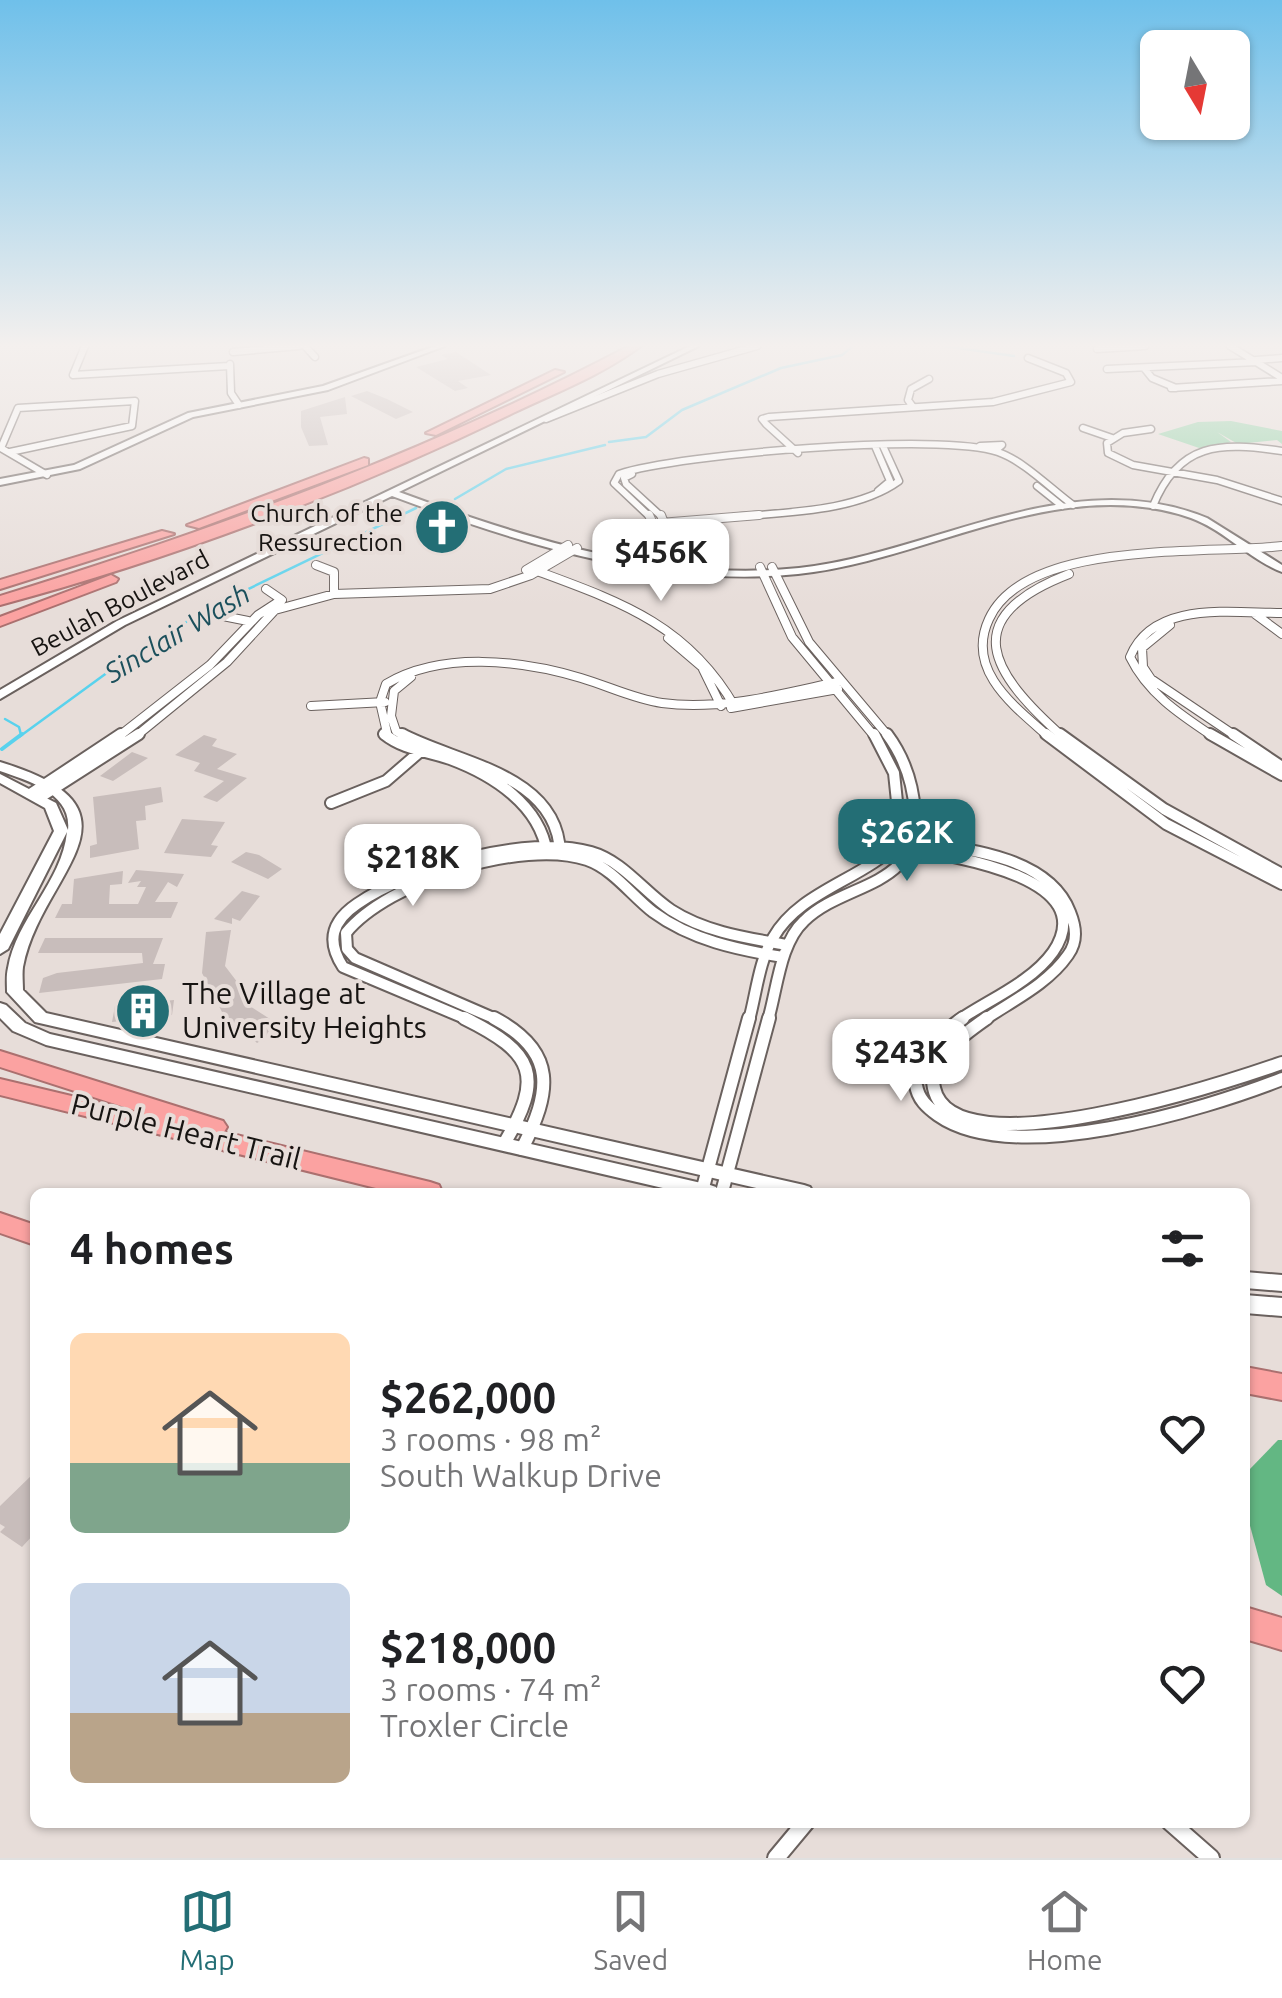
<!DOCTYPE html>
<html lang="en">
<head>
<meta charset="utf-8">
<style>
	body { margin:0; font-family:Ubuntu,sans-serif; background:#f6f6f6; color:#202124; height:100vh; display:flex; flex-direction:column; font-size:38px; white-space:nowrap }
	* { box-sizing:border-box; margin:0 }
	p { font-size:32px; color:#757577 }
	.icon { flex:none; width:55px; height:55px; fill:none; stroke:currentColor; stroke-width:2; stroke-linecap:round; stroke-linejoin:round }
	.map { position:relative; flex:1; overflow:hidden }
	.sheet { position:absolute; left:30px; top:1188px; width:1220px; height:640px; display:flex; flex-direction:column; background:#fff; border-radius:15px; box-shadow:0 2px 8px #0004 }
	.sheet>* { flex:none }
	.needle { width:65px; rotate:170deg }
	.buttons { position:absolute; left:1140px; top:30px; display:grid; gap:20px }
	.buttons a { display:grid; place-items:center; width:110px; height:110px; border-radius:15px; background:#fff; box-shadow:0 2px 8px #0004; font-size:50px }
	.price { position:absolute; translate:-50% -85px; padding:0 22px; border-radius:20px; background:#fff; color:#222; font-size:32px; line-height:65px; filter:drop-shadow(0 2px 5px #0008) }
	.price::after { content:''; position:absolute; left:50%; top:60px; width:30px; height:22px; margin-left:-15px; background:inherit; clip-path:polygon(0 0,100% 0,50% 100%) }
	.price.selected { background:#236e75; color:#fff }
	ul { padding:0; list-style:none }
	li { display:flex; align-items:center; gap:30px; height:250px; padding:0 40px }
	li span { display:grid; place-items:center; flex:none; width:280px; height:200px; border-radius:15px; color:#555 }
	li>.icon { margin-inline-start:auto }
	span .icon { width:120px; height:120px; fill:#fffc; stroke-width:1 }
	li b { font-size:42px }
	h2 { display:flex; justify-content:space-between; align-items:center; height:120px; padding:0 40px; font-size:42px }
	.tabs { display:flex; justify-content:space-around; align-items:center; height:140px; border-top:2px solid #e0e0e0; background:#fff; font-size:28px; color:#757577 }
	.tabs a { display:grid; justify-items:center; gap:5px }
	.tabs .selected { color:#236e75 }
	.map>svg:first-child { display:block }
	.green { fill:#88d0a1 }
	.forest { fill:#63b783 }
	.lines { fill:none; stroke-linecap:round; stroke-linejoin:round }
	.stream-far1 { stroke:#59d2ed; stroke-width:2.5 }
	.stream { stroke:#59d2ed; stroke-width:4 }
	.building { fill:#c8bdbb }
	.street-far4-casing { stroke:#6a615e; stroke-width:9 }
	.street-far3-casing { stroke:#6a615e; stroke-width:10 }
	.street-far2-casing { stroke:#6a615e; stroke-width:14 }
	.street-far1-casing { stroke:#6a615e; stroke-width:16 }
	.street-casing { stroke:#6a615e; stroke-width:20 }
	.secondary-casing { stroke:#6a615e; stroke-width:4 }
	.highway-casing { stroke:#ab706f; stroke-width:4 }
	.street-far4 { stroke:#fff; stroke-width:6 }
	.street-far3 { stroke:#fff; stroke-width:8 }
	.street-far2 { stroke:#fff; stroke-width:10 }
	.street-far1 { stroke:#fff; stroke-width:12 }
	.street { stroke:#fff; stroke-width:16 }
	.secondary { fill:#fff; fill-rule:evenodd }
	.highway { fill:#fba2a1; fill-rule:evenodd }
	.labels { text-anchor:middle; stroke-width:8; stroke-linejoin:round; paint-order:stroke }
	.far-poi-label { font-size:25px; fill:#171412; stroke:#e7ddd9; text-anchor:end }
	.far-street-label { font-size:25px; fill:#171412; stroke:#e7ddd9 }
	.far-water-label { font-size:28px; font-style:italic; fill:#1c505c; stroke:#e7ddd9 }
	.poi-label { font-size:30px; fill:#171412; stroke:#e7ddd9; text-anchor:start }
	.street-label { font-size:30px; fill:#171412; stroke:#e7ddd9 }
</style>
</head>
<body>
<div class="map">
<svg width="1282" height="1858" viewBox="0 0 1282 1858">
	<rect width="100%" height="100%" fill="#e7ddd9"/>
	<path class="green" d="M1231 421 1282 431V444L1277 440 1238 444 1217 432 1231 442 1205 450 1158 434 1198 422Z"/>
	<path class="forest" d="M1278 1440H1282V1596L1266 1585 1249 1522 1248 1471Z"/>
	<g class="lines">
		<path class="stream-far1" d="M944 346 1014 356
			M609 442 646 437 682 410 781 368 842 355 853 346
			M455 499 506 469 605 445
			M5 719 19 727 21 735
			M19 737 130 656 211 607 416 508"/>
		<path class="stream" d="M2 749 22 734"/>
	</g>
	<path class="building" d="M456 352 491 375 458 381 468 388 455 391 416 367 448 359 441 355Z
		M367 391 387 399 413 412 396 419 351 396Z
		M345 397 347 414 320 417 328 445 309 446 301 427V411Z
		M204 735 217 739 212 746 237 754 217 769 247 778 217 802 203 797 224 781 194 771 200 763 175 755Z
		M132 752 148 758 113 781 100 776Z
		M161 787 163 802 145 806 146 820 136 821 139 849 90 858V846L97 844 93 797Z
		M182 819 225 822 211 845 218 846 211 857 164 853Z
		M246 852 259 855 282 869 268 879 231 862Z
		M136 870 184 874 177 887 168 882 155 902H178L171 918H55L62 904H72L74 879 123 871 122 884 110 885 109 904H138L146 887H137L141 881 128 883Z
		M242 891 260 896 240 921 232 918V924L214 919Z
		M231 930 225 966 241 987 245 1003 270 1019 276 1032 257 1043 222 1012 202 973 206 932Z
		M45 938H163L153 964H165L162 979 39 993 43 978 57 973 143 963 142 953H38Z
		M174 1000 172 1015 112 1022 115 1006Z
		M35 1472V1522L30 1527 35 1533 22 1547 0 1532 5 1527 0 1524V1506Z"/>
	<g class="lines">
		<g class="street-far4-casing">
			<path id="street-far4" d="M85 346 73 375 229 366
				M305 346 315 357
				M1230 346 1282 378
				M1097 349 1145 346
				M233 352 299 346
				M1256 360 1282 358
				M230 364 231 393 239 405
				M1144 368 1152 378 1176 388
				M1107 369 1257 362
				M1171 388 1282 381
				M913 407 908 400 911 389 929 379
				M546 419 658 374 757 346
				M766 424 762 419 769 417 993 402 1071 382 1066 373 1028 358
				M766 424 798 453
				M1083 428 1112 438
				M1151 429 1123 433 1107 443 1108 453 1133 465 1217 480 1282 501
				M875 446 890 481 878 491
				M980 446 1002 445 996 450
				M10 452 132 426 135 401 18 408 1 448 47 475
				M632 474 624 478 626 484 662 517
				M1037 486 1062 506
				M1153 506C1179 442 1220 442 1282 451
				M650 517 614 483 619 474C679 454 942 432 998 452 1024 461 1051 489 1073 505
				M734 517C786 512 856 512 899 481L883 446"/>
		</g>
		<g class="street-far3-casing">
			<path id="street-far3" d="M660 523 759 515
				M316 565 334 572V594
				M627 565 650 539 654 526 649 515
				M640 567 665 526 661 515
				M760 567 792 637 875 737
				M772 567 809 642 889 737
				M526 570 568 545
				M537 571C621 602 688 625 735 707
				M266 589 282 600
				M1255 614 1282 634
				M218 615 248 621
				M1170 625 1142 648 1143 667 1151 679 1237 737
				M668 638 702 667 721 706
				M311 706 385 702
				M731 708 838 689
				M118 737 210 665 258 615 278 602
				M135 737 227 662 275 610 334 594 490 589 531 575 577 548
				M388 737 380 702 386 684C442 651 521 660 581 678 608 686 634 699 662 703 720 711 781 694 837 682
				M406 737 396 731 391 716 394 691 411 677
				M1049 737C1014 706 965 670 989 619 1026 538 1209 555 1282 546
				M1063 737C991 673 955 618 1069 574
				M1214 737C1181 715 1148 694 1130 657 1153 600 1231 613 1282 613"/>
		</g>
		<g class="street-far2-casing">
			<path id="street-far2" d="M384 734C404 750 427 751 450 759 493 775 540 805 547 853
				M402 734C455 763 558 773 560 853
				M1046 734 1166 824 1282 884
				M1060 734 1164 809 1282 874
				M1210 734 1282 775
				M1233 734 1282 767
				M32 793 121 734
				M39 798 139 734
				M331 803 386 781 423 749
				M901 840C954 848 1047 852 1070 912 1076 927 1078 941 1068 955 1048 984 1012 1001 984 1020
				M896 847C938 854 1106 874 1053 952 1032 982 988 1000 959 1020
				M469 1020 343 967C326 941 332 921 357 904 411 867 527 834 591 852 623 861 644 892 671 910 705 932 747 938 787 945
				M498 1020 355 958 347 949 346 933C387 882 523 838 587 860 613 869 632 896 653 912 691 940 738 950 783 957
				M749 1020C756 995 759 961 773 938 800 890 864 880 901 840L894 773 874 734
				M768 1020C777 990 780 943 804 921 845 881 921 889 915 812 913 783 905 758 887 734"/>
		</g>
		<g class="street-far1-casing">
			<path id="street-far1" d="M464 1018C535 1053 544 1076 504 1144
				M494 1018C558 1052 551 1092 522 1149
				M963 1018C943 1032 913 1057 916 1085 918 1099 927 1107 938 1115 1013 1168 1203 1110 1282 1079
				M987 1018C967 1032 927 1059 934 1088 952 1174 1230 1081 1282 1063
				M702 1191 749 1018
				M722 1192 769 1018"/>
		</g>
		<g class="street-casing">
			<path id="street" d="M1170 1822 1211 1858
				M776 1858 806 1822"/>
		</g>
		<g class="secondary-casing">
			<path id="secondary" d="M435 346H445L328 390 193 417 80 469 0 485V479L74 465 188 413 323 386Z
				M690 346H699L399 492C526 539 662 582 799 568 934 553 1070 462 1207 518L1282 565V572C1249 559 1224 530 1191 518 1059 472 928 561 798 574 658 588 521 544 392 496L125 625 0 699V690L117 621Z
				M0 762C159 810 40 874 23 967 22 974 23 983 23 990L46 1013 804 1185 810 1187 813 1192H774L35 1022 7 992C7 984 6 976 8 968 16 919 62 882 67 832L8 949 0 954V934L54 831 45 808 0 783V774L56 803 68 830C72 793 28 781 0 771Z
				M0 1003 6 1005 25 1023 50 1034 710 1185 716 1187 719 1192H680L46 1045 13 1031 0 1018Z
				M1245 1272 1282 1275V1291L1245 1288Z
				M1245 1295 1282 1298V1316L1245 1313Z"/>
		</g>
		<g class="highway-casing">
			<path id="highway" d="M629 346H641C604 374 555 393 513 413 355 490 170 560 0 605V596C217 529 428 452 629 346Z
				M555 370 564 372 436 435 426 433Z
				M364 458 368 459V465L199 528 187 525Z
				M162 531 174 534 0 589V580Z
				M111 575 118 579 116 582 0 626V617Z
				M0 1051 223 1121 227 1127 224 1132 430 1182 439 1185 442 1192H392L0 1095V1079L143 1113 0 1067Z
				M0 1213 35 1225V1245L0 1233Z
				M1245 1367 1282 1374V1400L1245 1393Z
				M1245 1607 1282 1618V1650L1245 1639Z"/>
		</g>
		<use href="#street-far4" class="street-far4"/>
		<use href="#street-far3" class="street-far3"/>
		<use href="#street-far2" class="street-far2"/>
		<use href="#street-far1" class="street-far1"/>
		<use href="#street" class="street"/>
		<use href="#secondary" class="secondary"/>
		<use href="#highway" class="highway"/>
	</g>
	<linearGradient id="sky" x2="0" y2="1"><stop stop-color="#6fc0ea"/><stop offset="0.57" stop-color="#f4f0ee"/><stop offset="1" stop-color="#f4f0ee" stop-opacity="0"/></linearGradient>
	<rect width="1282" height="606" fill="url(#sky)"/>
	<defs>
		<g id="church-disc" transform="scale(2.875)"><circle r="9.5" fill="#236e75" stroke="#e7ddd9"/><path d="M-1.2-6h2.4v3.5h3.3v2.4h-3.3V6h-2.4V-.1h-3.3v-2.4h3.3Z" fill="#fff"/></g>
		<g id="building-disc" transform="scale(2.875)"><circle r="9.5" fill="#236e75" stroke="#e7ddd9"/><path d="M-4-6H4V6H1V3H-1V6H-4ZM-2.5-4.3h1.7v1.8h-1.7ZM.8-4.3h1.7v1.8H.8ZM-2.5-1h1.7V.8h-1.7ZM.8-1h1.7V.8H.8Z" fill="#fff"/></g>
	</defs>
	<g fill-rule="evenodd">
		<use href="#church-disc" x="442" y="527"/>
		<use href="#building-disc" x="143" y="1011"/>
	</g>
	<g class="labels">
		<g class="far-poi-label">
			<text x="403" y="522">Church of the<tspan x="403" dy="29">Ressurection</tspan></text>
		</g>
		<g class="far-street-label">
			<text transform="translate(120 603) rotate(-28)" y="9">Beulah Boulevard</text>
		</g>
		<g class="far-water-label">
			<text transform="translate(177 633) rotate(-31)" y="10">Sinclair Wash</text>
		</g>
		<g class="poi-label">
			<text x="182" y="1004">The Village at<tspan x="182" dy="34">University Heights</tspan></text>
		</g>
		<g class="street-label">
			<text transform="translate(186 1132) rotate(14)" y="10">Purple Heart Trail</text>
		</g>
	</g>
</svg>
<div class="buttons">
<a><svg class="needle" viewBox="-14 -14 28 28"><path d="M0-13l5 13h-10z" fill="#e53935"/><path d="M0 13l5-13h-10z" fill="#757577"/></svg></a>
</div>
<b class="price" style="left:661px;top:604px">$456K</b>
<b class="price selected" style="left:907px;top:884px">$262K</b>
<b class="price" style="left:413px;top:909px">$218K</b>
<b class="price" style="left:901px;top:1104px">$243K</b>
<section class="sheet">
<h2>4 homes<svg class="icon" aria-label="filters" viewBox="0 0 24 24"><path d="M4 7h16M4 17h16"/><circle cx="9" cy="7" r="2"/><circle cx="15" cy="17" r="2"/></svg></h2>
<ul>
<li><span style="background:linear-gradient(#ffd9b3 65%,#7fa58c 0)"><svg class="icon" aria-label="home" viewBox="0 0 24 24"><path d="M3 11l9-7 9 7M6 9v11h12V9"/></svg></span><div><b>$262,000</b><p>3 rooms · 98 m²</p><p>South Walkup Drive</p></div><svg class="icon" aria-label="heart" viewBox="0 0 24 24"><path d="M12 20l-8-8c-3-5 5-10 8-4 3-6 11-1 8 4z"/></svg></li>
<li><span style="background:linear-gradient(#c9d6e8 65%,#b9a48a 0)"><svg class="icon" aria-label="home" viewBox="0 0 24 24"><path d="M3 11l9-7 9 7M6 9v11h12V9"/></svg></span><div><b>$218,000</b><p>3 rooms · 74 m²</p><p>Troxler Circle</p></div><svg class="icon" aria-label="heart" viewBox="0 0 24 24"><path d="M12 20l-8-8c-3-5 5-10 8-4 3-6 11-1 8 4z"/></svg></li>
</ul>
</section>
</div>
<nav class="tabs">
<a class="selected"><svg class="icon" aria-label="map" viewBox="0 0 24 24"><path d="M3 6l6-2 6 2 6-2v14l-6 2-6-2-6 2zM9 4v14M15 6v14"/></svg>Map</a>
<a><svg class="icon" aria-label="saved" viewBox="0 0 24 24"><path d="M7 4h10v16l-5-4-5 4z"/></svg>Saved</a>
<a><svg class="icon" aria-label="home" viewBox="0 0 24 24"><path d="M3 11l9-7 9 7M6 9v11h12V9"/></svg>Home</a>
</nav>
</body>
</html>
